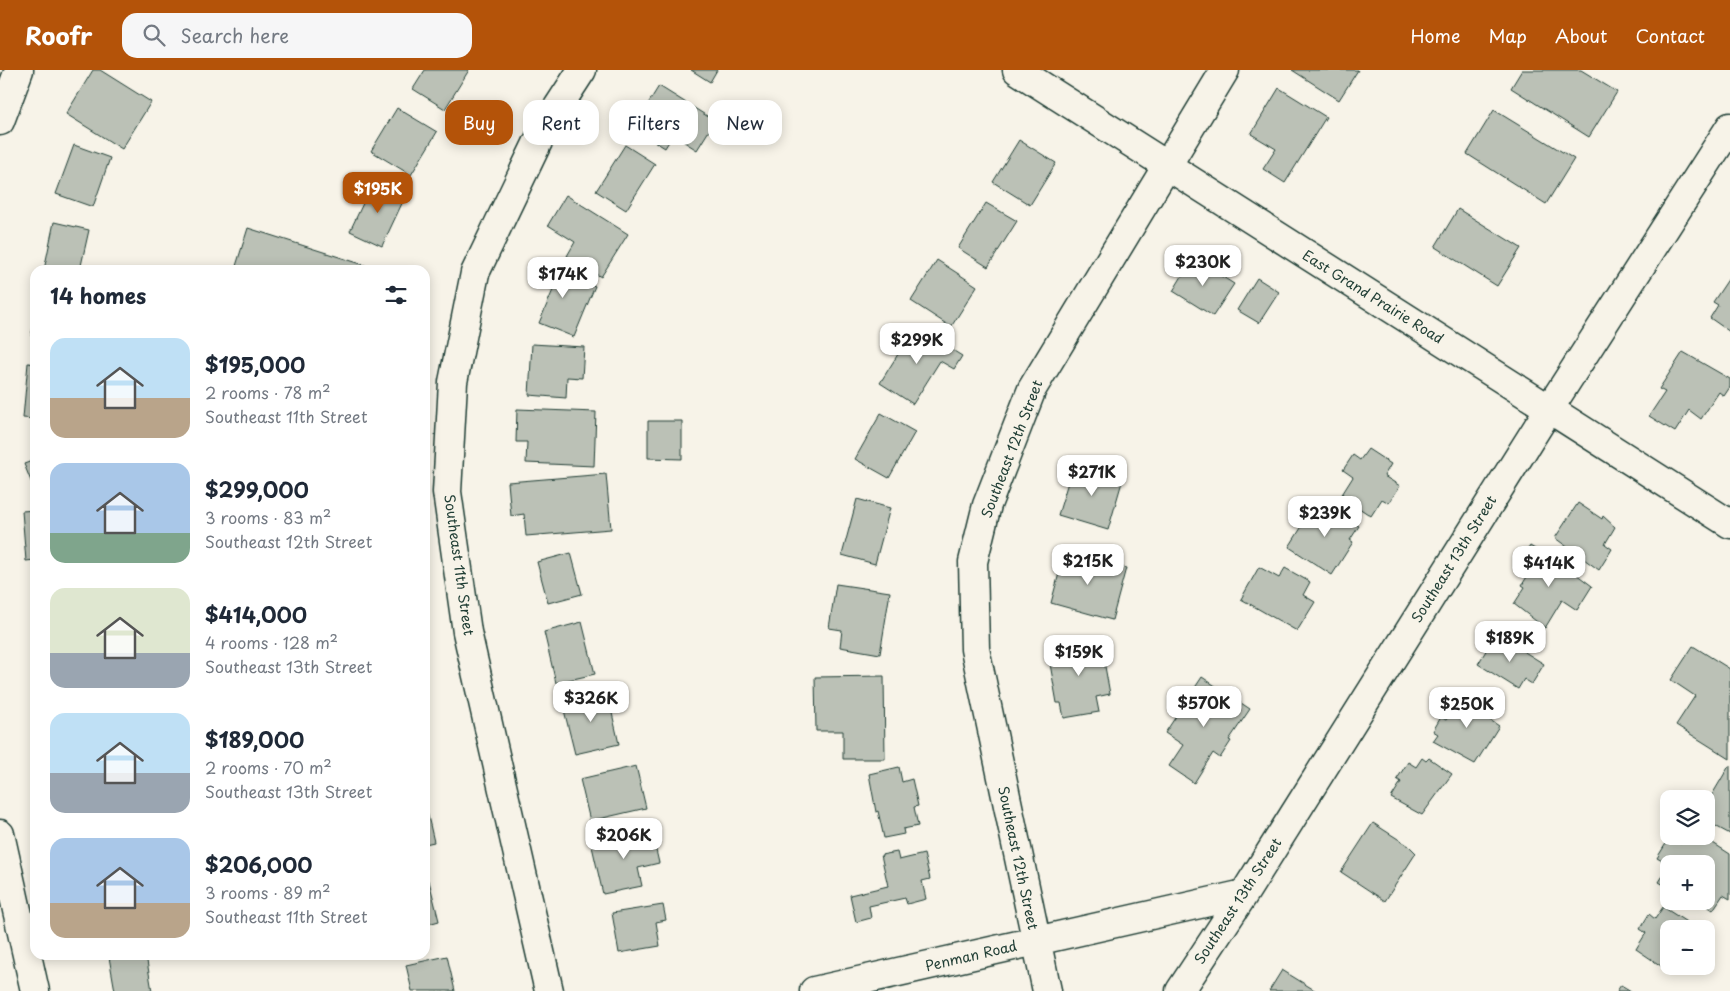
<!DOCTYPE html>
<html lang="en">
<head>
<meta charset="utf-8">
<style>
	body { margin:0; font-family:"Playpen Sans",sans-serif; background:#f6f6f7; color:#1f2937; height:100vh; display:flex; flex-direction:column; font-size:19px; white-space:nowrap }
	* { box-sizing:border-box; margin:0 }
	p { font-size:16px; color:#747a83 }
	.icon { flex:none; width:28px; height:28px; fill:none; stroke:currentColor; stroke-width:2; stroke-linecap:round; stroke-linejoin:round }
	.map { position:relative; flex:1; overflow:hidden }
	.sheet { position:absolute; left:30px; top:195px; width:400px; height:695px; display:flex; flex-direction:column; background:#fff; border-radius:15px; box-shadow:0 2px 12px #0003 }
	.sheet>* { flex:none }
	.banner { position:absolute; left:445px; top:30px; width:475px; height:45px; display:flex; gap:10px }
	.buttons { position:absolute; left:1660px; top:720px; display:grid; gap:10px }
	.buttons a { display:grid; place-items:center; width:55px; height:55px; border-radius:10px; background:#fff; box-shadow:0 2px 12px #0003; font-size:25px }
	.price { position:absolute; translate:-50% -42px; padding:0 11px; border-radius:10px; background:#fff; color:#222; font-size:16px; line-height:32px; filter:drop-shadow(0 1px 2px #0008) }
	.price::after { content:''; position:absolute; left:50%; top:30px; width:15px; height:11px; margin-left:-8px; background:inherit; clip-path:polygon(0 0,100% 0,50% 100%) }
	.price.selected { background:#b45309; color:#fff }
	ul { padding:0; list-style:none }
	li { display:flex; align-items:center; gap:15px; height:125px; padding:0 20px }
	li span { display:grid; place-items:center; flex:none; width:140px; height:100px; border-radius:15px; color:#555 }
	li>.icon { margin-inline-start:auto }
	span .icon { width:60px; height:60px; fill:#fffc; stroke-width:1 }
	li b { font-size:21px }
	h2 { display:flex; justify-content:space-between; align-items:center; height:60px; padding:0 20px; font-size:21px }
	.tag { padding:0 18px; border-radius:15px; background:#fff; box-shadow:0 2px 12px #0003; font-size:18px; line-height:45px }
	.tag.selected { background:#b45309; color:#fff }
	header { display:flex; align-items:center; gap:30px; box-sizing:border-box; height:70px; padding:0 25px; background:#b45309; color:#fff }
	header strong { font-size:24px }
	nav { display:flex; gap:28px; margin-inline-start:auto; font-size:18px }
	.search { width:350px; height:45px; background:#f6f6f7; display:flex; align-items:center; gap:12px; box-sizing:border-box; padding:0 18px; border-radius:15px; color:#747a83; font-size:19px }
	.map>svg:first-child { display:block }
	.building { fill:#bbc1b6; stroke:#1f3d34 }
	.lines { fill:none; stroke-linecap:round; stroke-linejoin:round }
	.minor-casing { stroke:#1f3d34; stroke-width:31 }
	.minor { stroke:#f7f3e8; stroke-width:28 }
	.labels { text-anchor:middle; stroke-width:4; stroke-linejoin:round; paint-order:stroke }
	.street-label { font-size:14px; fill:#1f3d34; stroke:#f7f3e8 }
</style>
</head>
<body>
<header>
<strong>Roofr</strong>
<div class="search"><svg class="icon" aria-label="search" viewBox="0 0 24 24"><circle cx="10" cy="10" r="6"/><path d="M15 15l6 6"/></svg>Search here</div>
<nav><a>Home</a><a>Map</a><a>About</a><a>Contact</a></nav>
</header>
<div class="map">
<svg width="1730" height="921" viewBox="0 0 1730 921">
	<rect width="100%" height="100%" fill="#f7f3e8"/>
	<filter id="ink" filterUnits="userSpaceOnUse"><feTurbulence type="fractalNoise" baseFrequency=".02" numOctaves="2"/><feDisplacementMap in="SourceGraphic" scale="10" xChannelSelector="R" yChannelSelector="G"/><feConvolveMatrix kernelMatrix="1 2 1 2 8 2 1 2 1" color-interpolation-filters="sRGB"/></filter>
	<g filter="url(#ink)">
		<path class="building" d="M93 0H100L151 32 122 79 66 44Z
			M425 0H469L445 39 413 19Z
			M691 0H717L710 12Z
			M1292 0H1358L1339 30Z
			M1522 0H1581L1617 22 1589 67 1511 18Z
			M659 16 715 51 697 80 673 65 665 78 633 58Z
			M1279 18 1326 47 1285 113 1263 99 1276 79 1251 64Z
			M397 38 437 62 411 105 371 81Z
			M1494 40 1574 89 1546 134 1467 84Z
			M1019 70 1056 93 1030 135 993 112Z
			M74 75 110 88 93 137 56 124Z
			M625 75 655 94 626 140 596 121Z
			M373 112 405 127 382 176 350 161Z
			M566 125 628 164 601 207 567 186 575 172 548 155Z
			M986 133 1017 151 988 197 958 178Z
			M1458 139 1521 178 1497 216 1435 177Z
			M54 152 89 160 80 200H44Z
			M248 158 380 200H249L236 196Z
			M1193 188 1234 214 1213 246 1173 221Z
			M937 190 977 216 951 257 911 231Z
			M538 192 595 216 574 267 539 253 553 220 530 211Z
			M1257 208 1279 222 1259 253 1237 240Z
			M1729 208H1730V262L1710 248 1718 235 1713 232Z
			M35 245V267L31 266Z
			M915 257 962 286 954 299 940 291 913 334 880 313Z
			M532 274 584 277 582 308 567 307 566 328 529 325Z
			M1683 282 1730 309V317L1724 326 1719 322 1701 349 1689 340 1675 362 1649 346 1665 322 1659 319Z
			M28 293 35 294V349L23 348Z
			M517 339 596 342 594 396 526 393 527 372H516Z
			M881 343 915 362 889 408 855 389Z
			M648 351H682V389L648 388Z
			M1368 379 1391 394 1384 406 1400 416 1389 433 1382 429 1371 446 1341 426 1353 407 1343 400 1353 385 1360 390Z
			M35 390V421L24 394Z
			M1091 395 1124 405 1108 460 1058 445 1072 399 1089 404Z
			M606 404 611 459 526 466 524 444 511 446 508 412Z
			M857 429 890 438 875 494 842 485Z
			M1318 431 1359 456 1350 470 1353 472 1332 505 1289 477Z
			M1578 433 1602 449 1603 446 1615 457 1605 474 1612 479 1599 500 1555 468Z
			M35 440V490L26 491 22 441Z
			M1530 476 1576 504 1592 516 1577 540 1562 530 1545 558 1514 534 1525 517 1522 515 1534 495 1522 488Z
			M1065 481 1126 498 1112 550 1051 533Z
			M571 483 582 524 548 533 537 492Z
			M1259 497 1279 508 1285 498 1310 512 1303 525 1315 532 1297 561 1241 529Z
			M836 514 890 522 880 584 840 577 842 560 829 558Z
			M582 552 595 604 556 613 544 562Z
			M1496 564 1544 594 1532 614 1524 609 1518 619 1478 594Z
			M1100 569 1110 624 1096 627 1099 642 1064 648 1061 633H1057L1047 577Z
			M1693 576 1730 599V689L1676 655 1695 626 1671 610Z
			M884 606 885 689H843V661H816L815 607Z
			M1202 607 1250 639 1229 670 1231 671 1220 688 1213 683 1194 713 1169 696 1183 675 1165 663Z
			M607 621 619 674 575 684 562 632Z
			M1469 621 1491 635 1484 646 1499 656 1475 694 1433 671 1438 664 1433 661 1441 647 1446 650Z
			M1422 688 1426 691 1429 688 1452 704 1422 745 1391 728 1401 712 1397 709 1408 692 1416 697Z
			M636 696 646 738 590 751 580 709Z
			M1729 696H1730V764L1706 751V735Z
			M899 697 902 712 912 709 918 736 914 737 918 756 903 759 904 764 884 768 878 741 876 742 869 704Z
			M425 733 434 772 425 774Z
			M1373 753 1409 776 1416 783 1385 831 1341 802Z
			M651 759 659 793 638 798 642 816 603 824 591 772Z
			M1686 766H1702L1730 784V829L1723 825 1713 840 1701 832 1698 837 1690 831H1706V794H1669V795L1657 788 1670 767 1681 774Z
			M897 782 899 790 924 784 930 809 922 811 926 829 907 834 905 828 869 836 871 848 856 852 850 825 888 816 881 785Z
			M1669 796V818L1659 812Z
			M429 811 439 851 425 855V812Z
			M663 835 666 850 656 852 660 876 619 883 612 843Z
			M1663 837 1688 853 1684 859H1669V896H1678L1673 904 1636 879 1646 863 1640 859 1649 844 1655 849Z
			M118 885H146L152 921H115L109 887Z
			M447 886 455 921H412L406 895Z
			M1282 900 1316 921H1269Z
			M1621 915 1631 921H1617Z"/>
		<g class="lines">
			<g class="minor-casing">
				<path id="minor" d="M1017 0 1730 454
					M0 51 19 0
					M0 764 35 921
					M549 921 467 562 447 422 453 312 475 203 545 57 582 0
					M814 921 1244 824
					M1047 921 975 579 973 492 987 435 1032 319 1225 0
					M1180 921 1244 824 1549 339 1730 57"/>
			</g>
			<use href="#minor" class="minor"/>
		</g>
	</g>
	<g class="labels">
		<g class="street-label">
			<text transform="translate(1373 227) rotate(32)" y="5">East Grand Prairie Road</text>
			<text transform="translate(1012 379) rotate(-69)" y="5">Southeast 12th Street</text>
			<text transform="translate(1454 489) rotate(-58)" y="5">Southeast 13th Street</text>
			<text transform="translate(459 495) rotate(82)" y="5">Southeast 11th Street</text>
			<text transform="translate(1018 788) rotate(78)" y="5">Southeast 12th Street</text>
			<text transform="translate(1238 831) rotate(-57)" y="5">Southeast 13th Street</text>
			<text transform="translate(971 886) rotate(-13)" y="5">Penman Road</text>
		</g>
	</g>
</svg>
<div class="buttons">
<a><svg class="icon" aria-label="layers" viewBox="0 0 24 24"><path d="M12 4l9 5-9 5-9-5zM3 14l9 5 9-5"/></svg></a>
<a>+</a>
<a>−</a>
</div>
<b class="price selected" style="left:378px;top:144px">$195K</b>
<b class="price" style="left:1203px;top:217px">$230K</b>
<b class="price" style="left:563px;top:229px">$174K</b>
<b class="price" style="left:917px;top:295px">$299K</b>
<b class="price" style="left:1092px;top:427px">$271K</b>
<b class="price" style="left:1325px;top:468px">$239K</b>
<b class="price" style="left:1088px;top:516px">$215K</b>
<b class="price" style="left:1549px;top:518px">$414K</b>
<b class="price" style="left:1510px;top:593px">$189K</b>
<b class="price" style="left:1079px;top:607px">$159K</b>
<b class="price" style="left:591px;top:653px">$326K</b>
<b class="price" style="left:1204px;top:658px">$570K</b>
<b class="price" style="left:1467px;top:659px">$250K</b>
<b class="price" style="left:624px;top:790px">$206K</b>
<div class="banner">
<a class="tag selected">Buy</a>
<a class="tag">Rent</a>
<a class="tag">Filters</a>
<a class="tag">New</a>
</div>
<section class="sheet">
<h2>14 homes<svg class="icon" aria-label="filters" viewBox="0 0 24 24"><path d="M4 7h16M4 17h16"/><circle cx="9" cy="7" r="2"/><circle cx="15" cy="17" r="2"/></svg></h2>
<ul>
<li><span style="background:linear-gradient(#bfe0f5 60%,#b9a48a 0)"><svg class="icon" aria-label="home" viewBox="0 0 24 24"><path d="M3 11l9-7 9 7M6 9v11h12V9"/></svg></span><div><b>$195,000</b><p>2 rooms · 78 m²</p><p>Southeast 11th Street</p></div></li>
<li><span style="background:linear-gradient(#a9c7e8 70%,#7fa58c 0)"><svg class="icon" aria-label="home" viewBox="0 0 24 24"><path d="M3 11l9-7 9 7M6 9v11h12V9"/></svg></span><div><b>$299,000</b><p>3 rooms · 83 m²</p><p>Southeast 12th Street</p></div></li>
<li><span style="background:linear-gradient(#dfe7d0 65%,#9aa5b1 0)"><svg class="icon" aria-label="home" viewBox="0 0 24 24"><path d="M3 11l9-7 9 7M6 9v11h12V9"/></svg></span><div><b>$414,000</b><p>4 rooms · 128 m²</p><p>Southeast 13th Street</p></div></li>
<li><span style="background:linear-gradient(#bfe0f5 60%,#9aa5b1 0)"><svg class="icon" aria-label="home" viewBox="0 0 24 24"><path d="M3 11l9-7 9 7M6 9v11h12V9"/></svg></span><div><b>$189,000</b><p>2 rooms · 70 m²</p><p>Southeast 13th Street</p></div></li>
<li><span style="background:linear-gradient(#a9c7e8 65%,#b9a48a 0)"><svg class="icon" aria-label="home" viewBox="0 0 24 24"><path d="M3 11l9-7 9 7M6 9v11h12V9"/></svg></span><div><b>$206,000</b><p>3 rooms · 89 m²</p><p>Southeast 11th Street</p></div></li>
</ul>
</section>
</div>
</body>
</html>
